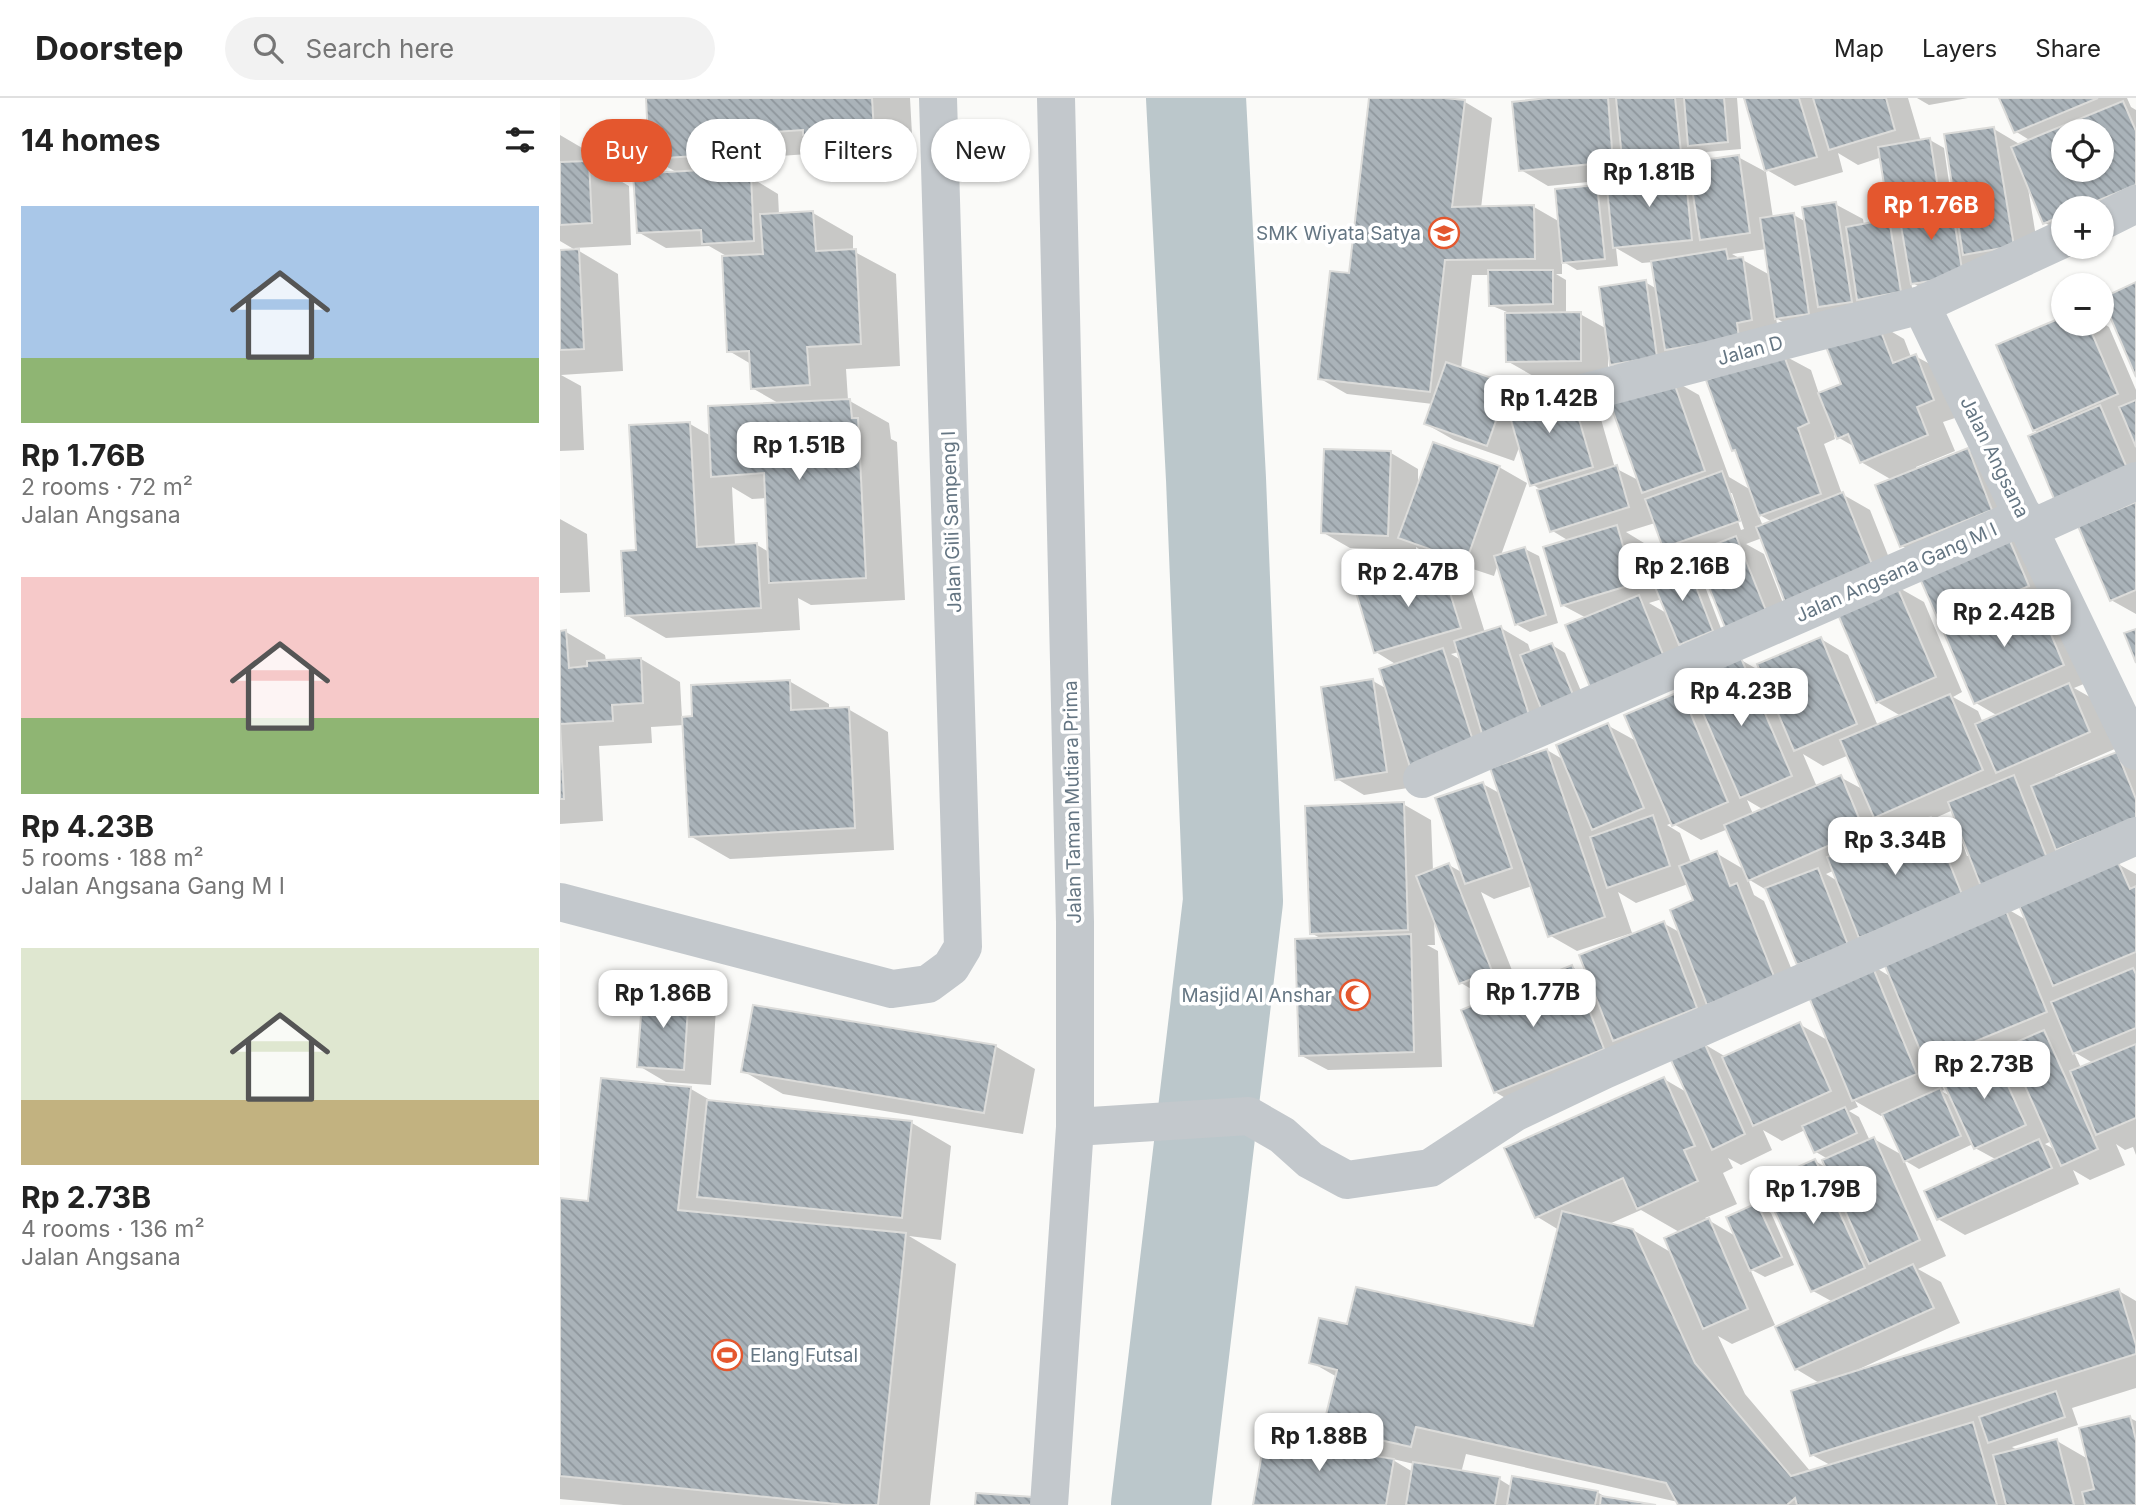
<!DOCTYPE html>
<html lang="en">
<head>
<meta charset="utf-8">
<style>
	body { margin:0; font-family:Inter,sans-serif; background:#f2f2f2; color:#222; height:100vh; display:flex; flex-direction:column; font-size:26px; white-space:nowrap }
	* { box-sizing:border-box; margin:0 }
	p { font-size:23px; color:#767676 }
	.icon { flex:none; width:38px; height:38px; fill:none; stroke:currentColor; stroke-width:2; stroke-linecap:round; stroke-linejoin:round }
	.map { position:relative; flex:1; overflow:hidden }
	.drawer { display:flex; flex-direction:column; background:#fff; width:560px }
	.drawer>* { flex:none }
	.guide { position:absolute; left:21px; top:21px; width:665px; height:63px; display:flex; gap:14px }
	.controls { position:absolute; left:1491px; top:21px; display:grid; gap:14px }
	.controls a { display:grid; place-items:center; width:63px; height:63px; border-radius:50%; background:#fff; box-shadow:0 2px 5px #0004; font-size:35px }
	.price { position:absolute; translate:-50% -60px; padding:0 16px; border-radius:14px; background:#fff; color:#222; font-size:23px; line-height:46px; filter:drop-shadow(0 2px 4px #0008) }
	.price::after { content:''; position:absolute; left:50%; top:42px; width:21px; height:16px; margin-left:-10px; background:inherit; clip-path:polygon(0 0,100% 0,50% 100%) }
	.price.on { background:#e4572e; color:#fff }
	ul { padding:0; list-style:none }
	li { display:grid; align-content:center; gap:14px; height:371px; padding:0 21px }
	li span { display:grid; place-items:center; height:217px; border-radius:0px; color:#555 }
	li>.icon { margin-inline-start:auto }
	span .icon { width:126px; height:126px; fill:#fffc; stroke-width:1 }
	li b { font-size:30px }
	h2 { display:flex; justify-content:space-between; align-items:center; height:84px; padding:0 21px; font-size:30px }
	.pill { padding:0 24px; border-radius:32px; background:#fff; box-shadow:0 2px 5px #0004; font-size:24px; line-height:63px }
	.pill.on { background:#e4572e; color:#fff }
	header { display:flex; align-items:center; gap:42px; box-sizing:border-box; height:98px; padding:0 35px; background:#fff; border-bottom:2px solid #e0e0e0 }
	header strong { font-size:33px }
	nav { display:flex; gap:38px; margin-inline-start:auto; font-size:24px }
	.search { width:490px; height:63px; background:#f2f2f2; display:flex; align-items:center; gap:18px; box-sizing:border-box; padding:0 24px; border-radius:38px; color:#767676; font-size:26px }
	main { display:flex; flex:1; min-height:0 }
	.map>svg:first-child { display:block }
	.shadow { fill:#0003; fill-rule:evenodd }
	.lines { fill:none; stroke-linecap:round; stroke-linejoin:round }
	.river { stroke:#bbc7cb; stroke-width:100 }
	.building { fill:url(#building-back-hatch); stroke:#dcdcda; stroke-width:2; fill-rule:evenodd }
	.minor { stroke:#c3c8cc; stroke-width:38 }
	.labels { text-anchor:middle; stroke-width:7; stroke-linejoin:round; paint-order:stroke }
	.poi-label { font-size:19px; fill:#657683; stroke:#fff; text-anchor:end }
	.street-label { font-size:19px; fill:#657683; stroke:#fff }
</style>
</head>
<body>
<header>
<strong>Doorstep</strong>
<div class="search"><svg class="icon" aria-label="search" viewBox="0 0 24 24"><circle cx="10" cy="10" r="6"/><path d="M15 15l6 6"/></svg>Search here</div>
<nav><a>Map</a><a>Layers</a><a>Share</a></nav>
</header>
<main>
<section class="drawer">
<h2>14 homes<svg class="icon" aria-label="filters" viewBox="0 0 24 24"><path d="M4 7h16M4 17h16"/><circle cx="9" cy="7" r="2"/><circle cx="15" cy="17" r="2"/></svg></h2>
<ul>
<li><span style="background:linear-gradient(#a9c7e8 70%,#8fb573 0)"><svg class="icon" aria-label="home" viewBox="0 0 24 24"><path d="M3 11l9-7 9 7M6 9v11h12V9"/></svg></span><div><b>Rp 1.76B</b><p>2 rooms · 72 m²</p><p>Jalan Angsana</p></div></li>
<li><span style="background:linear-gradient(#f6c9c9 65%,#8fb573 0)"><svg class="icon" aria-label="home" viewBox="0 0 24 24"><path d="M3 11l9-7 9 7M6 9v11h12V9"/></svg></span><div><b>Rp 4.23B</b><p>5 rooms · 188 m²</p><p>Jalan Angsana Gang M I</p></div></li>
<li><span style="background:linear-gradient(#dfe7d0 70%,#c2b280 0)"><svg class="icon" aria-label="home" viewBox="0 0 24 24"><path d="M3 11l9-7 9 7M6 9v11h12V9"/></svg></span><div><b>Rp 2.73B</b><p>4 rooms · 136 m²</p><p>Jalan Angsana</p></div></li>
</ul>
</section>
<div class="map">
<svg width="1576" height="1407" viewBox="0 0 1576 1407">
	<defs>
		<pattern id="building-back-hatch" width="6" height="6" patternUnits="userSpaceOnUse" patternTransform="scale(1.75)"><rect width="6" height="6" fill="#aab3b9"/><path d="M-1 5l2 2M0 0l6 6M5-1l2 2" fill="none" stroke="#8e969c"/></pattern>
	</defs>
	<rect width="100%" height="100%" fill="#fafaf8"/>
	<path class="shadow" d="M88 0H350L353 55 284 59 276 54 206 59V78L190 79 218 96 219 117 253 115 293 138V153L336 176 340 268 286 271 288 302 329 325 331 341 337 344 345 502 251 507 238 500 240 532 106 540 66 517 77 453 130 326 151 338 220 306 192 290 191 266 169 253 170 160 149 148 106 150 78 134 118 75 91 60ZM172 389 192 401 207 400 209 454 197 447 175 448Z
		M811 0H868L905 4 932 20 921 110 974 109 1000 124 1037 89 1050 97 1048 82 988 88 961 72 985 2 982 0H1055L1058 2 1057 0H1177L1181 51 1146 54 1147 63 1178 59 1206 74 1213 120 1234 117 1246 124 1275 106 1303 121 1304 127 1329 123 1344 132 1391 104 1397 107 1434 31 1461 47 1471 43 1455 33 1441 0H1567L1571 9 1576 12V114L1542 110H1503V135L1485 125 1468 90 1480 163 1380 201 1351 184 1354 201 1244 236 1216 220 1219 237 1080 282 1052 266 1050 255H1048V278L975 279 947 263V214L930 207V177H912L901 271 949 287 970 300 1036 304 1055 370 1080 383 1111 281 1139 297 1169 379 1191 392 1177 354 1174 352 1223 257 1251 272 1259 296 1283 287 1317 225 1344 241 1351 259 1355 258 1383 273 1401 318 1383 324 1395 353 1356 369 1357 372 1408 352 1435 368 1459 427 1369 463 1342 448 1332 382 1301 364 1295 349 1274 337 1275 341 1264 346 1282 396 1310 412 1339 485 1334 487 1364 504 1402 594 1393 599 1418 613 1423 625 1438 618 1416 605 1394 532 1381 525 1447 438 1474 454 1531 583 1514 590 1537 603 1557 650 1495 677 1496 680 1557 656 1576 667V746L1558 766 1576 776V1057L1573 1049 1565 1052 1556 1046 1565 1067 1530 1082 1513 1072 1519 1086 1405 1137 1378 1121 1437 1062 1415 1050 1413 1046 1359 1071 1344 1062 1386 1158 1358 1171 1381 1184 1400 1225 1297 1272 1298 1274 1559 1193 1576 1203V1290L1512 1310 1518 1327 1452 1349 1459 1353 1497 1343 1528 1361 1570 1320 1576 1323V1407H1120L1118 1404 906 1356 901 1375 939 1381 952 1389 1037 1394 1049 1401 1085 1407H695L708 1333 778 1345 799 1357 819 1360 765 1329 777 1279 751 1264 788 1228 974 1230 999 1132 976 1118 1104 981 1128 995 1144 946 1166 959 1239 926 1269 943 1208 793 1188 781 1194 797 1204 803 1242 897 963 1010 935 994 930 902 901 885 874 819 875 847H867L878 853 882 969 768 972 740 957 762 841 751 835 843 706 871 722 873 773 889 767 903 775 923 686 941 696 931 668 854 689 804 697 777 681 813 583 827 591 837 567 816 554 881 468 909 483 925 535 941 530 968 546 971 555 992 547 1005 555 1029 612 942 668 987 652 1004 662 1047 627 1078 644 1121 595 1142 607 1181 562 1202 574 1261 541 1288 557 1318 628 1341 618 1317 604 1277 510 1202 440 1186 446 1204 456 1235 536 1140 462 1128 466 1139 473 1165 541 1134 554 1118 545 1130 575 1002 507 1009 443 991 432 981 392 972 386 960 347 954 363 894 342 866 326 873 306 787 296 759 280 790 177ZM1503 33H1542V72H1503ZM1079 68 1095 77 1080 79ZM1131 71 1132 79 1121 72ZM1056 150 1082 165 1093 164 1097 191 1085 184 1047 231 1020 216H1006V182L996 176H1002V163L1017 172 1058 168ZM1206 151 1210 177 1172 156ZM1168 395H1172L1184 431 1181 432ZM1198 416 1212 424 1203 428ZM1095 425 1104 449 1129 464 1094 478 1084 445 1066 434ZM1102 501 1108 516 1089 505ZM899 554 901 562 891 556ZM1243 656 1263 668 1289 657 1304 692 1280 679 1257 689ZM1187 702 1204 712 1193 716ZM1393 712 1410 757 1407 758 1399 736 1373 721ZM1319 721 1340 733 1326 738ZM1112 725 1141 742 1168 731 1185 772 1156 755 1131 765 1120 735 1107 727ZM1275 772 1279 784 1266 776ZM1128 786 1135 803 1121 835 1103 825 1030 880 1012 869 959 890 921 794 934 801 972 788 989 837 1017 853 1072 835 1058 794 1076 805ZM1482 797 1468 823 1444 809ZM1323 859 1331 879 1308 865ZM1514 954 1533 965 1521 970ZM1457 965 1460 973 1451 968ZM1373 967 1390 977 1392 999 1381 993 1384 992ZM1295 1003 1321 1018 1324 1016 1342 1057 1314 1041 1310 1043 1299 1019 1289 1013 1298 1009ZM1203 1032 1222 1043 1245 1032 1256 1054 1268 1061 1267 1070 1255 1063 1253 1193 1273 1204 1236 1271 1261 1286 1252 1357 1272 1368 1251 1374 1185 1296 1158 1238 1172 1246 1215 1227 1190 1171 1205 1179 1234 1167 1211 1115 1197 1107 1177 1139 1145 1120 1177 1106 1163 1075 1173 1070 1168 1060 1181 1067 1212 1052ZM1492 1043 1497 1053 1485 1046ZM1081 1112 1121 1135 1112 1155 1073 1132 1049 1126ZM833 1361 854 1366 853 1374 833 1362Z
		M1185 0H1348L1361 44 1370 42 1384 50 1391 98 1341 105 1328 97 1322 59 1298 67 1278 55 1283 74 1235 88 1207 72Z
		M1357 0H1408L1369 7Z
		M0 37 29 54 30 65 69 88 71 147 14 150 58 176 63 273 1 277 21 288 24 352 0 353V154L17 153 0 143Z
		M1503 221V226L1542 225 1549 229 1576 292V401L1474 332 1438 248Z
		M765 353 831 355 858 371V388L939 369 967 385 941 457 965 451 979 458 998 525 970 534 956 526 938 466 934 478 867 456 856 449V452L790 450 762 434Z
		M1576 406V516L1551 502 1520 429Z
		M0 421 27 436 30 494 0 495Z
		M0 534H6L45 557 46 563 81 561 120 584 122 620 134 619 229 583 269 606V612L288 611 328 634 334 752 170 761 130 738 124 627 91 629 92 645 39 648 43 723 0 726Z
		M84 893 129 895 156 911 151 987 106 984 79 968Z
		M435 948 475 971 463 1036 223 996 183 973Z
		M43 982 131 991 155 1005 352 1025 391 1048 381 1142 349 1138 396 1166 370 1407H63L0 1401V1102L30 1105Z"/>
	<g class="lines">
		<path class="river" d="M601 1407 673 803 656 381 636 0"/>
	</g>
	<path class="building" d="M86 0H312L314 33 243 37V32L166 37 167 56 89 61Z
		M809 0H884L905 2 892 109 974 107 975 161 885 162 870 294 758 281 770 173 789 175Z
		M987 0H1048L1053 64 959 73 952 4Z
		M1056 0H1115L1121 54 1062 60Z
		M1124 0H1164L1168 44 1128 48Z
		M1184 0H1239L1257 59 1205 73Z
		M1253 0H1326L1335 32 1269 52Z
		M1439 0H1538L1454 35Z
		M1563 3 1576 33V87L1520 110H1503V117L1483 126 1451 49ZM1503 33H1542V72H1503Z
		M1434 29 1454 148 1403 157 1384 36Z
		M1370 40 1378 90 1326 99 1318 49Z
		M1179 57 1190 135 1140 142 1128 64Z
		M29 63 32 125 0 127V64Z
		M159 71 160 80 191 78 194 143 142 146 141 132 77 135 73 76Z
		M1125 73 1132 142 1053 150 1046 80Z
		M1037 87 1045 161 1002 165 995 91Z
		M1391 102 1403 178 1351 186 1338 110Z
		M1276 104 1292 204 1258 209 1242 109Z
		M253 113 256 153 296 151 301 246 247 249 250 287 191 291 189 253 167 254 162 158 203 156 200 116Z
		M1234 115 1249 216 1215 221 1200 120Z
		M1329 121 1341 194 1297 202 1286 129Z
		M19 151 24 251 0 252V152Z
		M1166 151 1168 161 1183 159 1192 222 1177 225 1179 240 1105 252 1091 163Z
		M928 172H993V206L929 208Z
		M1086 182 1097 259 1050 267 1039 189Z
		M1576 184V279L1542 200Z
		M1021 214V263L946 264 945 215Z
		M1503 219V226H1528L1558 296 1473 333 1436 247Z
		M1317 223 1333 265 1356 256 1374 302 1357 309 1368 337 1300 365 1288 336 1277 341 1258 295 1281 286 1264 244Z
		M1223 255 1249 325 1238 330 1261 396 1199 418 1175 352 1172 353 1146 282Z
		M886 264 949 286 927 348 864 326Z
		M1112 279 1145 373 1082 395 1049 302Z
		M1009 287 1033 369 970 388 946 305Z
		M290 301 292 320H298L306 480 209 485 204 375 151 379 148 308Z
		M1576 302V349L1559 309Z
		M1540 307 1570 377 1497 408 1468 338Z
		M130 324 137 449 197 445 201 510 65 518 61 453 76 452 69 327Z
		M873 344 940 368 906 464 838 440Z
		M1408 350 1432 412 1340 449 1315 387Z
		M764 351 831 353 828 438 761 435Z
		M1057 367 1069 409 990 434 977 392Z
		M1162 373 1180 423 1103 450 1085 401Z
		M1283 394 1313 469 1225 504 1196 429Z
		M1576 404V492L1550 503 1518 428Z
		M1057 427 1074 486 1001 508 983 449Z
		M1447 436 1469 488 1380 526 1357 474Z
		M1176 438 1209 520 1168 537 1135 454Z
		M965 449 986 517 955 527 934 458Z
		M1126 463 1153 533 1119 547 1090 477Z
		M881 466 901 530 814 555 795 491Z
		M1336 486 1376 579 1316 605 1276 512Z
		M1474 496 1504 567 1414 606 1384 535Z
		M1079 497 1104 559 1030 589 1005 527Z
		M941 528 971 623 923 639 894 543Z
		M1576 531V565L1564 535Z
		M6 532 9 570 27 568V563L81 560 83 605 52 607 53 623 0 626 4 701H0V533Z
		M1261 539 1297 626 1234 653 1197 566Z
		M992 545 1016 604 984 618 960 557Z
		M883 550 915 649 850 669 819 571Z
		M1181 560 1232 678 1180 700 1129 583Z
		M813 581 827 674 775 682 761 589Z
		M230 582 231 612 289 609 295 730 129 739 122 619 132 618 131 587Z
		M1509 585 1530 634 1436 675 1415 626Z
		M1121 593 1168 704 1112 728 1064 617Z
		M1390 596 1423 672 1314 720 1280 642Z
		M1048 625 1084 710 1032 732 996 647Z
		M987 651 1045 819 988 839 930 670Z
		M1557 654 1576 701V720L1496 752 1471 688Z
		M1281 677 1304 732 1188 783 1164 727Z
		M1454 677 1489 765 1422 791 1388 704Z
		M923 684 952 770 905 786 875 700Z
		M844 704 848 832 750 836 745 708Z
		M1093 717 1110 768 1047 790 1030 739Z
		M1371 719 1403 799 1299 840 1267 759Z
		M1157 753 1170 788 1177 785 1215 881 1147 907 1110 812 1133 802 1119 768Z
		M1558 764 1570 791 1576 788V854L1493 888 1458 805Z
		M889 765 932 873 899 886 856 778Z
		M1258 770 1288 847 1237 867 1205 790Z
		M1444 808 1487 914 1365 964 1321 858Z
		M1104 823 1137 910 1053 943 1019 857Z
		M851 836 854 954 739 958 735 841Z
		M1311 865 1357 976 1292 1003 1246 892Z
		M1012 867 1044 951 934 995 901 912Z
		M1573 870 1576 876V930L1513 956 1491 904Z
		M83 891 129 894 124 972 77 969Z
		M193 907 436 947 424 1015 181 974Z
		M1240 924 1271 993 1193 1028 1162 959Z
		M1484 932 1538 1051 1501 1068 1447 948Z
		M1144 944 1185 1036 1152 1052 1110 960Z
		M1576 946V1020L1536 1037 1510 973Z
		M1433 955 1466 1027 1414 1051 1381 980Z
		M1104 979 1135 1048 1124 1052 1138 1083 1077 1111 1063 1080 975 1120 944 1050Z
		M41 980 131 989 118 1112 346 1135 318 1407H286L0 1378V1100L28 1103Z
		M1380 990 1401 1038 1344 1064 1322 1016Z
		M147 1002 352 1023 342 1120 137 1099Z
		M1285 1009 1297 1035 1254 1055 1242 1028Z
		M1314 1039 1360 1142 1309 1166 1262 1062Z
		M1479 1041 1492 1070 1377 1122 1364 1093Z
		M1255 1061 1305 1170 1251 1194 1202 1085Z
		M1197 1105 1222 1159 1190 1173 1166 1119Z
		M1002 1113 1073 1131 1135 1265 1231 1378 1413 1324 1437 1407H1237L1235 1400 1227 1407H1118L1106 1385 856 1329 851 1349 763 1329 777 1272 749 1265 759 1220 787 1226 796 1189 973 1228Z
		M1149 1120 1188 1211 1143 1231 1104 1140Z
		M1353 1166 1374 1210 1235 1272 1215 1229Z
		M1559 1191 1576 1247V1256L1250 1358 1231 1293Z
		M1496 1293 1505 1319 1428 1345 1419 1319Z
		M1570 1318 1576 1342V1407H1525L1522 1394 1534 1391 1519 1330Z
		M706 1331 778 1343 777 1352 834 1361 826 1407H693Z
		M1497 1341 1514 1407H1446L1433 1357Z
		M853 1364 940 1379 935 1407H846Z
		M952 1378 1038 1393 1035 1407H947Z
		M416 1395 473 1399 472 1407H415Z
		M1041 1398 1096 1407H1040Z"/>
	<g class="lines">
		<path class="minor" d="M1542 123 1576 106
			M1361 207 1576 653
			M1019 296 1361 207 1503 141
			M1470 431 1576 383
			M862 681 1464 418
			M0 804 332 891 368 886 391 869 403 849 378 0
			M515 1029 689 1018 722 1037 750 1062 787 1082 870 1070 954 1015 1044 972 1576 738
			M489 1407 515 1029V824L496 0"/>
	</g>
	<defs>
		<g id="school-ring" transform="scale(1.575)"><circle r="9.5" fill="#fff" stroke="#e4572e" stroke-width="1.5"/><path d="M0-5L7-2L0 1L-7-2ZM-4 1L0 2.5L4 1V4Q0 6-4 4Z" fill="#e4572e"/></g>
		<g id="mosque-ring" transform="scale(1.575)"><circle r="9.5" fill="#fff" stroke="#e4572e" stroke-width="1.5"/><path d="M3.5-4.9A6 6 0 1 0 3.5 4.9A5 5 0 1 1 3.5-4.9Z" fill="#e4572e"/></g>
		<g id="stadium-ring" transform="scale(1.575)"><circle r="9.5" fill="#fff" stroke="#e4572e" stroke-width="1.5"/><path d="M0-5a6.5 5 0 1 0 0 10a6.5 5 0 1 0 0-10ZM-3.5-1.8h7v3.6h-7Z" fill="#e4572e"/></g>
	</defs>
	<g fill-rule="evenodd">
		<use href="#school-ring" x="884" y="135"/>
		<use href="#mosque-ring" x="795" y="897"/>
		<use href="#stadium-ring" x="167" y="1257"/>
	</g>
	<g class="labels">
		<g class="poi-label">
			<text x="861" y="142">SMK Wiyata Satya</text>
			<text x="772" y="904">Masjid Al Anshar</text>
			<text x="190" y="1264" text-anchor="start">Elang Futsal</text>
		</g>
		<g class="street-label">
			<text transform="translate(1190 252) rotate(-15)" y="7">Jalan D</text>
			<text transform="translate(1435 359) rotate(64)" y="7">Jalan Angsana</text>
			<text transform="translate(391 424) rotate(-92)" y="7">Jalan Gili Sampeng I</text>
			<text transform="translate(1336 474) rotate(-24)" y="7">Jalan Angsana Gang M I</text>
			<text transform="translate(512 704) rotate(-91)" y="7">Jalan Taman Mutiara Prima</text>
		</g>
	</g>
</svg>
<div class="controls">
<a><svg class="icon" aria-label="locate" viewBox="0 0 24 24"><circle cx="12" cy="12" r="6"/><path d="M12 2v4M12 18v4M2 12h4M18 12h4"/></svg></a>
<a>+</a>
<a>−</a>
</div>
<b class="price" style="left:1089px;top:111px">Rp 1.81B</b>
<b class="price on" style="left:1371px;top:144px">Rp 1.76B</b>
<b class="price" style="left:989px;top:337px">Rp 1.42B</b>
<b class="price" style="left:239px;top:384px">Rp 1.51B</b>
<b class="price" style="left:1122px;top:505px">Rp 2.16B</b>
<b class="price" style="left:848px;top:511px">Rp 2.47B</b>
<b class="price" style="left:1444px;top:551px">Rp 2.42B</b>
<b class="price" style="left:1181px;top:630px">Rp 4.23B</b>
<b class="price" style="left:1335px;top:779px">Rp 3.34B</b>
<b class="price" style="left:973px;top:931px">Rp 1.77B</b>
<b class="price" style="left:103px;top:932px">Rp 1.86B</b>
<b class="price" style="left:1424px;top:1003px">Rp 2.73B</b>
<b class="price" style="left:1253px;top:1128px">Rp 1.79B</b>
<b class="price" style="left:759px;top:1375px">Rp 1.88B</b>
<div class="guide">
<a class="pill on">Buy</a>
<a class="pill">Rent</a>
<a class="pill">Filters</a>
<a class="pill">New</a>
</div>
</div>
</main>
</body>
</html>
